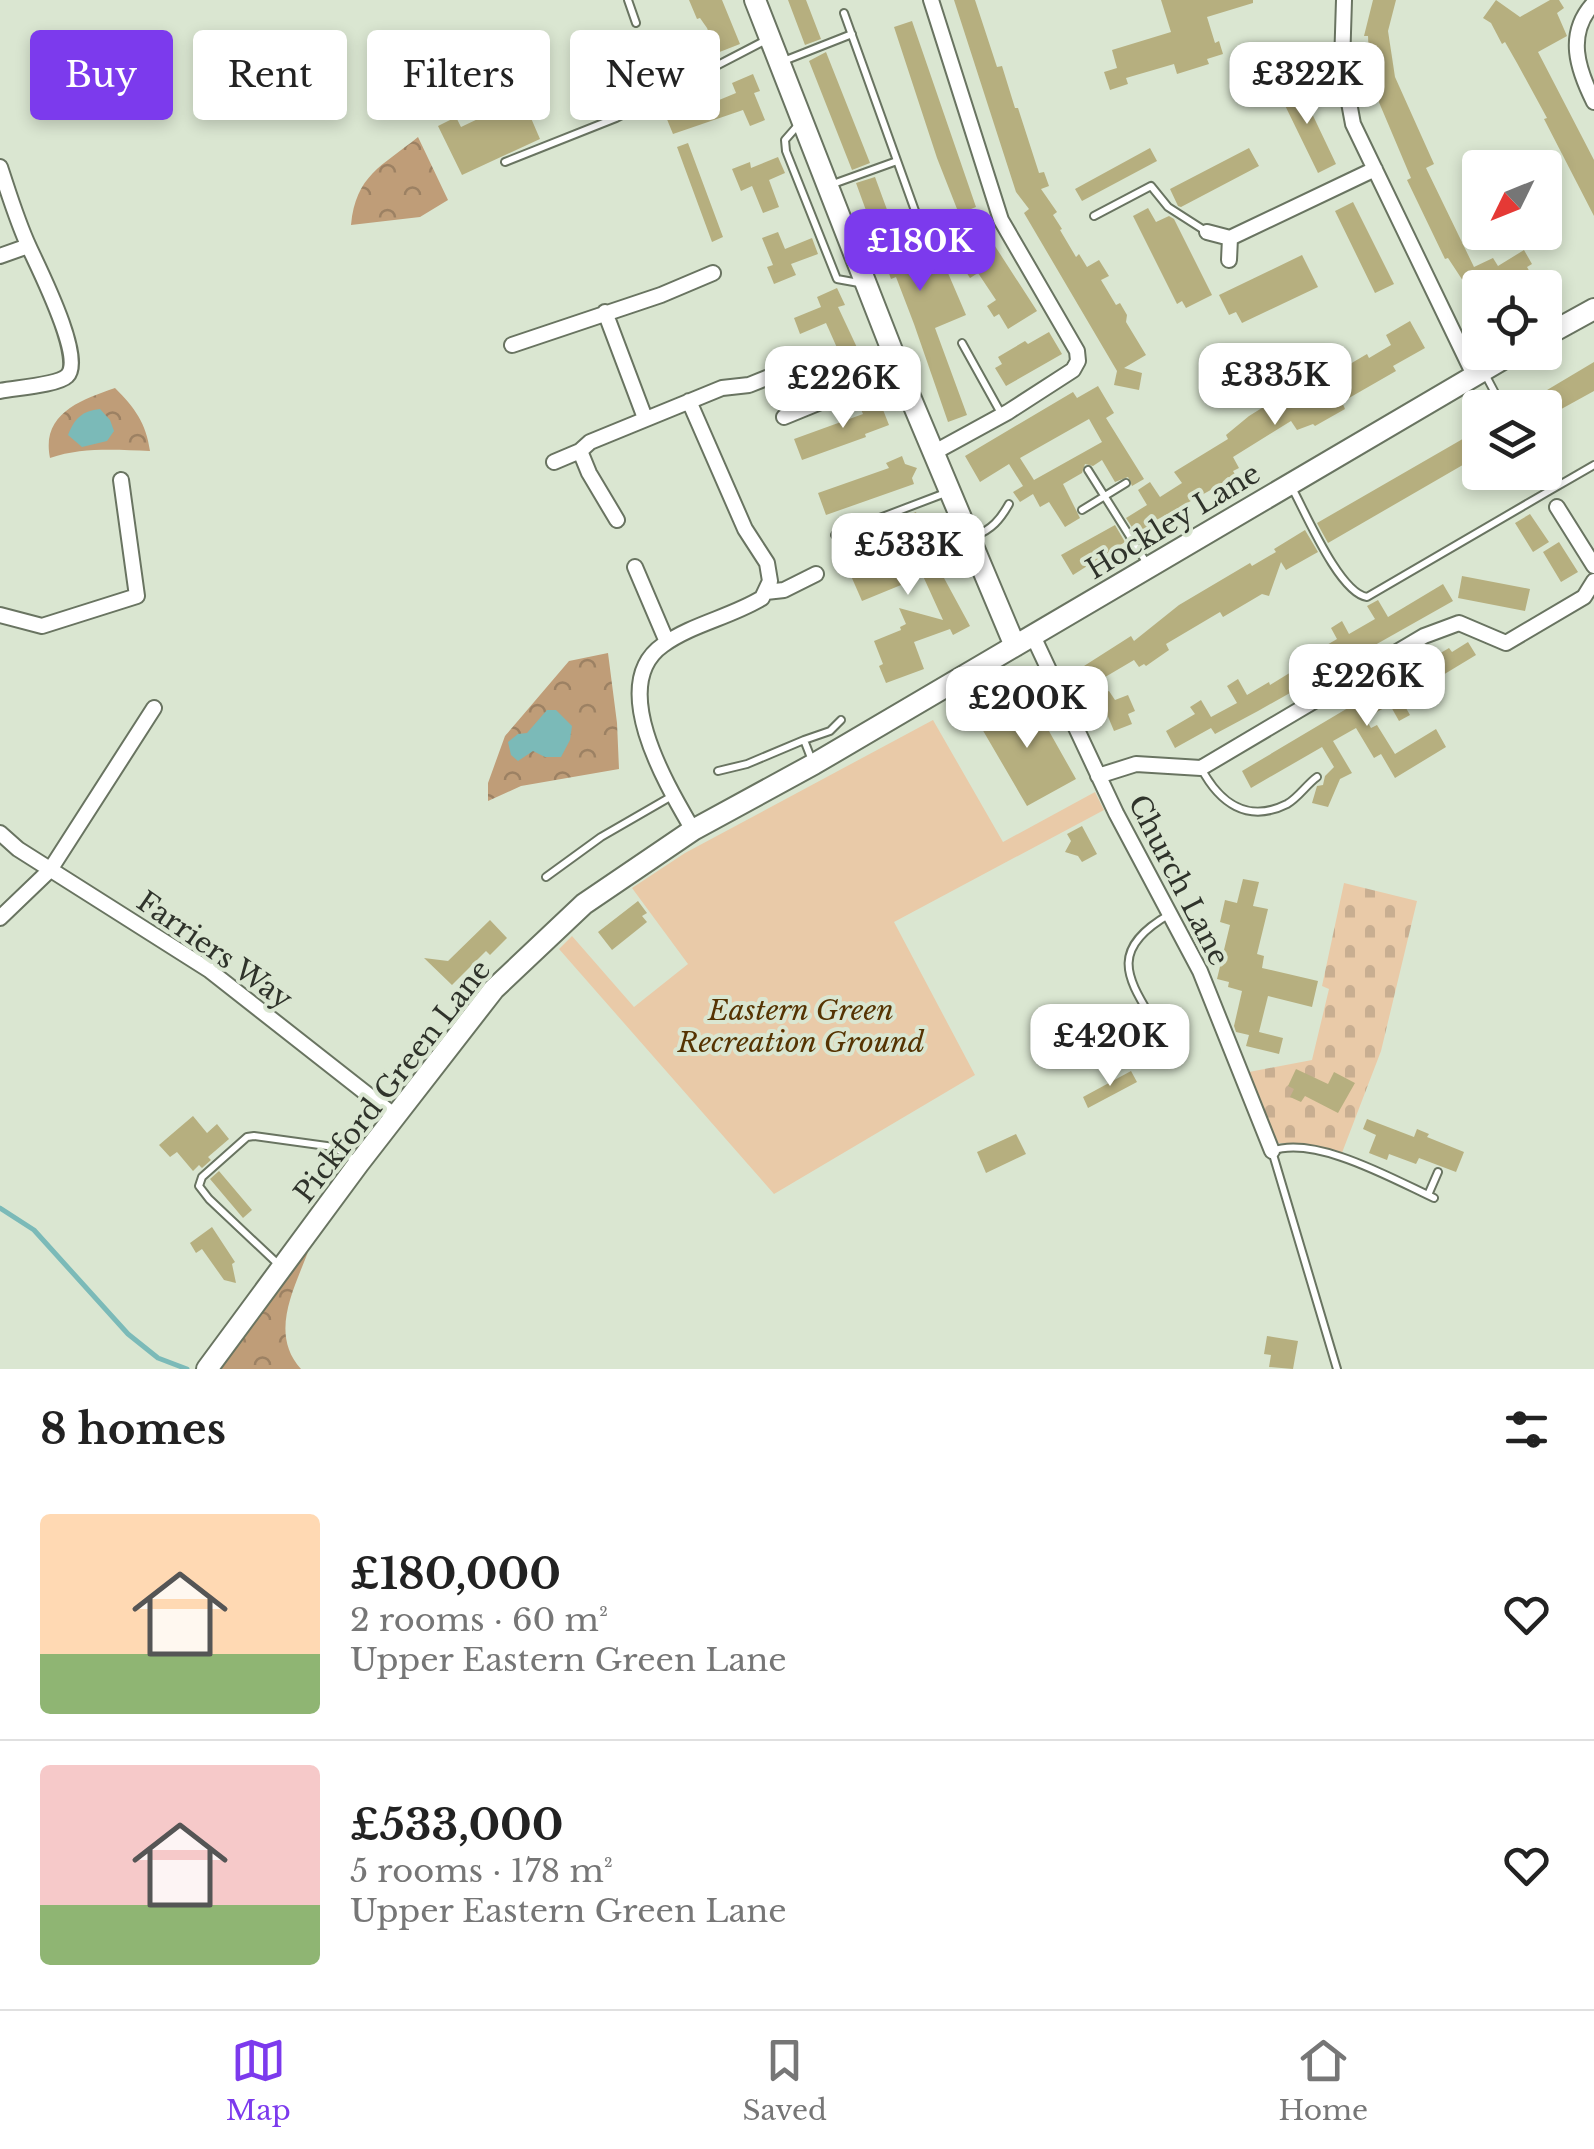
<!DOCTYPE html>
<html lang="en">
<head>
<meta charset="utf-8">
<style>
	body { margin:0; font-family:"Libre Baskerville",serif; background:#f2f2f2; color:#222; height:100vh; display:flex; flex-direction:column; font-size:38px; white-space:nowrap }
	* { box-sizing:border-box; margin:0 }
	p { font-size:32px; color:#767676 }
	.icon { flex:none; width:55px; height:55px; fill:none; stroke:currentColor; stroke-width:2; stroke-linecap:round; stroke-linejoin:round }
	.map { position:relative; height:1369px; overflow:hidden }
	.side { display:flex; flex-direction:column; background:#fff; flex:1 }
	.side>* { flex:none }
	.top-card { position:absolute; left:30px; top:30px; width:1000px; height:90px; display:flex; gap:20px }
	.needle { width:65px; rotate:227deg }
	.buttons { position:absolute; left:1462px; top:150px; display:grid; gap:20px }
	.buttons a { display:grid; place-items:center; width:100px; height:100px; border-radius:10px; background:#fff; box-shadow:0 5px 15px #0003; font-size:50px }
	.price { position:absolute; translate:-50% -85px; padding:0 22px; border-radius:20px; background:#fff; color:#222; font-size:32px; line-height:65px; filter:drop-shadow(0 2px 5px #0008) }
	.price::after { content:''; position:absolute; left:50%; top:60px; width:30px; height:22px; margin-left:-15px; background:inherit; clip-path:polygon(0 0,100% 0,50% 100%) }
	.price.selected { background:#7c3aed; color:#fff }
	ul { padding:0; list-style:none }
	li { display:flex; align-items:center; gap:30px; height:250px; padding:0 40px }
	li+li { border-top:2px solid #e0e0e0 }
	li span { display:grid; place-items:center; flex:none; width:280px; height:200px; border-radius:10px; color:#555 }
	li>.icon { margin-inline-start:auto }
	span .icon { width:120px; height:120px; fill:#fffc; stroke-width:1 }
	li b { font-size:42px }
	h2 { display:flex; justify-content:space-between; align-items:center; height:120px; padding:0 40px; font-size:42px }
	.tag { padding:0 35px; border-radius:10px; background:#fff; box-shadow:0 5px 15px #0003; font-size:35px; line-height:90px }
	.tag.selected { background:#7c3aed; color:#fff }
	.dock { display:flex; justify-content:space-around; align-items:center; height:140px; border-top:2px solid #e0e0e0; background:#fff; font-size:28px; color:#767676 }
	.dock a { display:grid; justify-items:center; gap:5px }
	.dock .selected { color:#7c3aed }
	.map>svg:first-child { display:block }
	.forest { fill:url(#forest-crowns) }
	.cemetery { fill:url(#cemetery-stones) }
	.park { fill:#e9caa8 }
	.water { fill:#7bbab8 }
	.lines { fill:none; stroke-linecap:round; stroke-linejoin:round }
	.stream { stroke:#7bbab8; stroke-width:5 }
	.building { fill:#b6af7f; fill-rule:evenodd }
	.lane-casing { stroke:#697461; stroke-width:10 }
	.street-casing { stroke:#697461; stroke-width:18 }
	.secondary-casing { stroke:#697461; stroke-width:24 }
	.lane { stroke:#fff; stroke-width:6 }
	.street { stroke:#fff; stroke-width:14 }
	.secondary { stroke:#fff; stroke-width:20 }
	.labels { text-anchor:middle; stroke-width:8; stroke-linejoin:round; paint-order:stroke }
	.street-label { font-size:28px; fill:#2f332b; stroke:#dae6d1 }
	.park-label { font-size:28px; font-style:italic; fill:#553302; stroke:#dae6d1 }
</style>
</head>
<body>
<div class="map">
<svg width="1594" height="1369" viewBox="0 0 1594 1369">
	<defs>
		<pattern id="forest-crowns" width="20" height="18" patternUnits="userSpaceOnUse" patternTransform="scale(2.5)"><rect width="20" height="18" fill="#bf9d78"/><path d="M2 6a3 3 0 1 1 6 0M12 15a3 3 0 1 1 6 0" fill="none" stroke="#9c8163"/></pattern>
		<pattern id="cemetery-stones" width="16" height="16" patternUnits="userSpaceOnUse" patternTransform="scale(2.5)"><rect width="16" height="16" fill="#e9caa8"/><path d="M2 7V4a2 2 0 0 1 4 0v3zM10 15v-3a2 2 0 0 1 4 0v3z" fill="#c8ae91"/></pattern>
	</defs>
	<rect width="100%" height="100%" fill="#dae6d1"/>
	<path class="forest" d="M418 137 448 200 420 217 351 225C356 175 381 167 418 137Z
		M115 388C135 408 146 423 150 451 116 450 83 447 50 458 41 414 80 400 115 388Z
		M608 653 617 723 619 769 521 786 488 801V783L505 736 569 661Z
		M308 1252C294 1289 269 1334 301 1369H218L292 1267Z"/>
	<path class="cemetery" d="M1344 883 1417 901 1381 1051 1340 1158 1305 1145 1278 1143 1249 1072 1312 1060 1329 989 1322 986Z"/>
	<path class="park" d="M933 720 1003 842 1095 792 1104 810 894 922 975 1075 774 1194 559 949 572 936 634 1007 688 964 632 888 685 853Z"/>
	<path class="water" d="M100 409 110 420 114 431 107 441 82 447 68 435C75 418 82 411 100 409Z
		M547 710H556L572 726 570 740 561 757H545L533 751 518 761 511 755 508 742 518 734 527 733Z"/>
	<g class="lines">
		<path class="stream" d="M0 1208 34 1230 128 1334 158 1358 187 1369"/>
	</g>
	<path class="building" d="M689 0H722L740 44 717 53 707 28 700 18 697 19Z
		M788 0H806L821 39 805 45Z
		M954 0H975L997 67 1002 66 1015 108H1018L1039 173 1044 172 1049 186 1041 189 1057 212 1053 215 1062 229 1060 230 1076 257 1079 254 1087 267 1099 260 1109 276 1101 280 1116 305 1120 303 1127 315 1126 322 1146 355 1124 368 1142 373 1139 390 1114 385 1117 371 1024 213 1029 209 1016 192Z
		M1161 0H1253V3L1207 17 1215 43 1219 41 1223 54 1207 59 1209 64 1177 74 1174 64 1126 78 1128 84 1110 90 1104 72 1117 68 1112 50 1171 32Z
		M1373 0H1396L1388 31 1395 77 1434 164 1426 168 1474 267 1493 258 1498 266 1524 250 1532 264 1527 267 1539 288H1480V329L1463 299 1469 296 1467 287 1448 258 1445 259 1407 180 1411 178 1370 81 1368 36H1364Z
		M1496 0 1520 17 1550 0H1559L1564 8 1557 13 1567 36 1538 52 1594 160V216L1544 119 1547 118 1517 63 1505 42 1502 44 1491 23 1483 18Z
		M912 21 976 207 971 209 1037 311 1008 329 999 314 994 317 987 306 996 300 978 273 970 278 954 253 966 245 956 229 955 216 959 214 937 158 894 27Z
		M826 52 870 163 852 170 809 61Z
		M753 74 760 91 754 93 765 120 750 126 743 110 673 134 664 112 691 101 695 110 736 93 732 83Z
		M1297 82 1336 164 1318 173 1278 91Z
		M518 88 540 139 462 175 438 126 456 117 461 127 482 117 477 107Z
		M688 143 723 237 712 242 677 147Z
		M1150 148 1157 161 1082 201 1075 189Z
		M1249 148 1259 166 1181 207 1178 206 1170 189Z
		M778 157 785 173 769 180 779 207 763 213 752 186 741 191 732 169 750 162 751 168Z
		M875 177 904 256 936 245 966 315 935 328 967 415 948 422 914 324 896 277 891 279 856 183Z
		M1353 202 1394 284 1375 293 1335 211Z
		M1148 208 1156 222 1169 216 1174 219 1212 295 1186 308 1182 301 1177 304 1133 216Z
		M778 232 785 249 812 238 818 254 791 264 796 275 774 284 767 267 773 265 762 238Z
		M1302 255 1318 287 1242 323 1236 312 1229 315 1219 295Z
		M837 288 845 305 838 307 868 371 845 381 837 361 842 359 826 323 800 334 794 318 821 307 817 297Z
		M1410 321 1425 348 1393 366 1396 371 1342 402 1345 409 1315 426 1313 424 1297 430 1291 421 1233 457 1239 468 1233 471 1236 476 1151 523 1152 525 1137 535 1126 518 1147 505 1138 490 1150 482 1160 497 1182 483 1174 472 1228 439 1226 435 1249 416 1273 401 1278 408 1294 397 1298 403 1337 381 1333 374 1367 354 1369 358 1391 345 1386 335Z
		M1049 332 1062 354 1006 386 995 368 1002 364 998 357 1025 341 1028 344Z
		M1594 362V391L1545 418V408H1517Z
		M1098 386 1114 413 1106 418 1144 479 1132 486 1128 477 1115 482 1102 460 1093 466 1085 464 1082 473 1063 484 1080 518 1065 527 1049 502 1040 507 1033 494 1020 502 1013 492 1023 486 1009 464 980 482 965 456 1073 392 1077 398ZM1089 419 1102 442 1034 480 1020 458Z
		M878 397 889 425 865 434 866 437 802 460 794 439 863 414 859 405Z
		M1480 429V455L1328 543 1317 523Z
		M902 456 905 464 917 468 912 478 914 484 826 515 818 493 889 468 886 463Z
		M916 512 931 554 970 626 953 635 950 629 914 642 924 669 886 683 879 666 883 664 874 641 901 630 900 627 906 624 899 608 943 620 923 576 862 601 848 569 907 538 899 519Z
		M1530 514 1549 542 1533 552 1515 523Z
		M1115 525 1125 542 1073 575 1061 555Z
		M1305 530 1318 552 1286 570 1281 562 1269 596 1262 594 1223 617 1220 612 1166 644 1169 650 1146 666 1144 664 1139 667 1134 660 1095 683 1084 666 1131 636 1134 641 1179 605 1250 563 1252 566 1276 552 1274 549Z
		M1559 542 1578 572 1561 582 1543 552Z
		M1462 576 1530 589 1525 611 1458 598Z
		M1443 584 1453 601 1258 711 1215 734 1211 728 1175 748 1166 731 1195 714 1190 707 1201 700 1211 717 1237 703 1227 686 1238 679 1247 695 1269 682 1270 685 1314 658 1317 656 1315 652 1337 639 1331 628 1342 621 1349 634 1375 619 1367 606 1378 600 1388 617Z
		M1468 642 1476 655 1433 681 1442 696 1432 702 1423 689 1402 701 1410 715 1399 721 1390 705 1365 718 1371 728 1377 725 1395 754 1436 729 1446 747 1395 778 1381 754 1374 758 1356 728 1333 741 1352 773 1340 779 1328 807 1312 803 1317 786 1323 785 1325 776 1334 767 1322 747 1251 788 1242 771 1449 648 1452 652Z
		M1109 691 1115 700 1128 695 1135 711 1128 714 1132 724 1114 731 1099 695Z
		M1024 696 1041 726 1045 724 1076 779 1027 806 978 722Z
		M1082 826 1097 854 1082 862 1078 856 1065 852 1071 841 1067 834Z
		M1243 879 1259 882 1253 906 1268 909 1257 954 1264 956 1262 968 1318 981 1312 1007 1268 996 1259 1032 1283 1038 1279 1054 1246 1046 1249 1035 1236 1032 1234 1026 1242 991 1228 987 1229 982 1217 979 1230 925 1220 922 1225 900 1237 903Z
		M638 901 647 913 642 916 647 922 612 950 598 932Z
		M490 920 507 938 490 955 486 951 452 985 424 958 448 961Z
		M1081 1004 1105 1049 1089 1058 1065 1013Z
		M1296 1069 1328 1084 1334 1072 1355 1083 1338 1113 1305 1096 1301 1102 1290 1097 1294 1089 1288 1086Z
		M1131 1071 1137 1082 1088 1108 1083 1097Z
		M193 1116 207 1133 217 1124 229 1139 208 1157 211 1160 202 1168 199 1165 193 1171 177 1152 170 1157 159 1145Z
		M1367 1119 1414 1137 1417 1129 1429 1134 1427 1137 1464 1152 1456 1172 1419 1158 1416 1164 1389 1154 1387 1160 1369 1153 1376 1135 1363 1129Z
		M1016 1134 1026 1154 986 1173 977 1152Z
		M219 1171 252 1210 243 1218 210 1179Z
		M212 1227 235 1262 232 1264 236 1283 224 1280 202 1249 196 1253 190 1243Z
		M1267 1336 1298 1341 1293 1369 1269 1367 1271 1355 1264 1354Z"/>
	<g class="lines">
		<g class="lane-casing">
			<path id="lane" d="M628 0 636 23
				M844 13 923 233
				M781 62 852 34
				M799 124 785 140 786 151 837 279 859 283
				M505 162 616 118 766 40
				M833 184 897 161
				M1094 216 1151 186 1168 207 1207 232
				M962 343 1002 415
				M1486 376 1503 408
				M1088 470 1146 562
				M1539 472 1549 491 1594 465
				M1291 486C1305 511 1339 593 1367 597L1549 491
				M1082 510 1126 483
				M835 535 948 492
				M975 536C992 529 1000 520 1009 504
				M804 740 830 731 841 720
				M1201 768C1219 802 1247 824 1287 804 1298 798 1307 784 1317 777
				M718 771 747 764 804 740 813 763
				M546 877 601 837 672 796
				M1140 1056 1160 1046 1164 1040C1136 987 1098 955 1170 914
				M1428 1195 1438 1172
				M278 1264 209 1199 199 1186 202 1177 247 1137 254 1136 334 1147 358 1162
				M1337 1369 1272 1151C1315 1135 1393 1179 1434 1198"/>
		</g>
		<g class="street-casing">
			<path id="street" d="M931 0 1001 220 1077 351 1078 361 1073 370 1008 412 933 453
				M1344 0 1342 65 1353 124 1474 375
				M1594 3C1565 34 1578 70 1594 102
				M0 167C9 194 17 221 29 247 38 267 85 359 67 376 58 385 14 388 0 391
				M1207 232 1230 238 1229 260
				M1230 238 1375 169
				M0 256 28 246
				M605 312 645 418
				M512 345 661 295 713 273
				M689 401 745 529 767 563 770 581 762 598C731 617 692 624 663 645 606 685 668 787 693 830
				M784 417 899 370
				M580 451 589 473 617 520
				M554 462 580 451 590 442 722 388 749 385 769 377
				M1557 507 1594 566
				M635 567 667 642
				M766 592 784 590 816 574
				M0 615 42 626 137 596 121 480
				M1033 636 1116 813 1200 971 1272 1151
				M1098 776 1136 764 1201 768 1424 636 1459 623 1506 643 1584 597 1594 581
				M0 833 18 849 209 970 395 1116
				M0 918 50 870 154 708"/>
		</g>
		<g class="secondary-casing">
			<path id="secondary" d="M755 0 911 399 1015 646
				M1545 336 1594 309
				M207 1369 359 1163 494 989 584 904 693 830 814 764 1515 352"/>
		</g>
		<use href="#lane" class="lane"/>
		<use href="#street" class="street"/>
		<use href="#secondary" class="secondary"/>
	</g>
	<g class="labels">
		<g class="street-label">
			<text transform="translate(1173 521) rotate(-31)" y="10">Hockley Lane</text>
			<text transform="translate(1179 880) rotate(63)" y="10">Church Lane</text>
			<text transform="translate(215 950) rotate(35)" y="10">Farriers Way</text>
			<text transform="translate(392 1081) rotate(-52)" y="10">Pickford Green Lane</text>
		</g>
		<g class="park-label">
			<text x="801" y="1020">Eastern Green<tspan x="801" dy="32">Recreation Ground</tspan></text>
		</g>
	</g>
</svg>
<div class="buttons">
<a><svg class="needle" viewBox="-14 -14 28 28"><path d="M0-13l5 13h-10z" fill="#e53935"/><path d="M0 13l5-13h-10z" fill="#767676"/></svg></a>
<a><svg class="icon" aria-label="locate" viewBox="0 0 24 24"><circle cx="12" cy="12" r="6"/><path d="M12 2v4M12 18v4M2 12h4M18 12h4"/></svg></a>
<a><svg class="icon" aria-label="layers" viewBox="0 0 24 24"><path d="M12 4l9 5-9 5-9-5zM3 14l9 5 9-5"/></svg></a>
</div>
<b class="price" style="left:1307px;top:127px">£322K</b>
<b class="price selected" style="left:920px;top:294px">£180K</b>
<b class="price" style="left:1275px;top:428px">£335K</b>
<b class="price" style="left:843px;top:431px">£226K</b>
<b class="price" style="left:908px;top:598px">£533K</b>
<b class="price" style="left:1367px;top:729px">£226K</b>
<b class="price" style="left:1027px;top:751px">£200K</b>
<b class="price" style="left:1110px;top:1089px">£420K</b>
<div class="top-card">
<a class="tag selected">Buy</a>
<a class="tag">Rent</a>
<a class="tag">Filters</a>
<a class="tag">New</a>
</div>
</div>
<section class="side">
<h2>8 homes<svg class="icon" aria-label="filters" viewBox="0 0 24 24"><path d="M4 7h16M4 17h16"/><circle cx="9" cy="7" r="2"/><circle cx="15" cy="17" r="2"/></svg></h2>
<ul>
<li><span style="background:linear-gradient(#ffd9b3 70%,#8fb573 0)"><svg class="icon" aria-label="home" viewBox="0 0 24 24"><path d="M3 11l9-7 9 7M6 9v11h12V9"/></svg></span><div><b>£180,000</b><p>2 rooms · 60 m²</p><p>Upper Eastern Green Lane</p></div><svg class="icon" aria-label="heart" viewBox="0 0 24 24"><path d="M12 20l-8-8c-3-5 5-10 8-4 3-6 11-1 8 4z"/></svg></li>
<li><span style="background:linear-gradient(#f6c9c9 70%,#8fb573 0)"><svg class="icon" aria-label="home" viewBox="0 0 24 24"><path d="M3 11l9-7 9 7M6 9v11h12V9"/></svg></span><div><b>£533,000</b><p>5 rooms · 178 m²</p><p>Upper Eastern Green Lane</p></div><svg class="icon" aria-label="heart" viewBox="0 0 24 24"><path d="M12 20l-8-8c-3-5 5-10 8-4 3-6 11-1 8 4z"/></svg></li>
</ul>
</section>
<nav class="dock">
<a class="selected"><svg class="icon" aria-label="map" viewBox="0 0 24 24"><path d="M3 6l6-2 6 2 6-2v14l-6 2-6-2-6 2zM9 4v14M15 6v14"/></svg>Map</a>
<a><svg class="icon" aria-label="saved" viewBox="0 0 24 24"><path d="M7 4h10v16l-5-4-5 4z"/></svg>Saved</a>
<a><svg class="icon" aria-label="home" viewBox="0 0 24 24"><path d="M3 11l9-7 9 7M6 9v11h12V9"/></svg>Home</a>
</nav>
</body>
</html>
